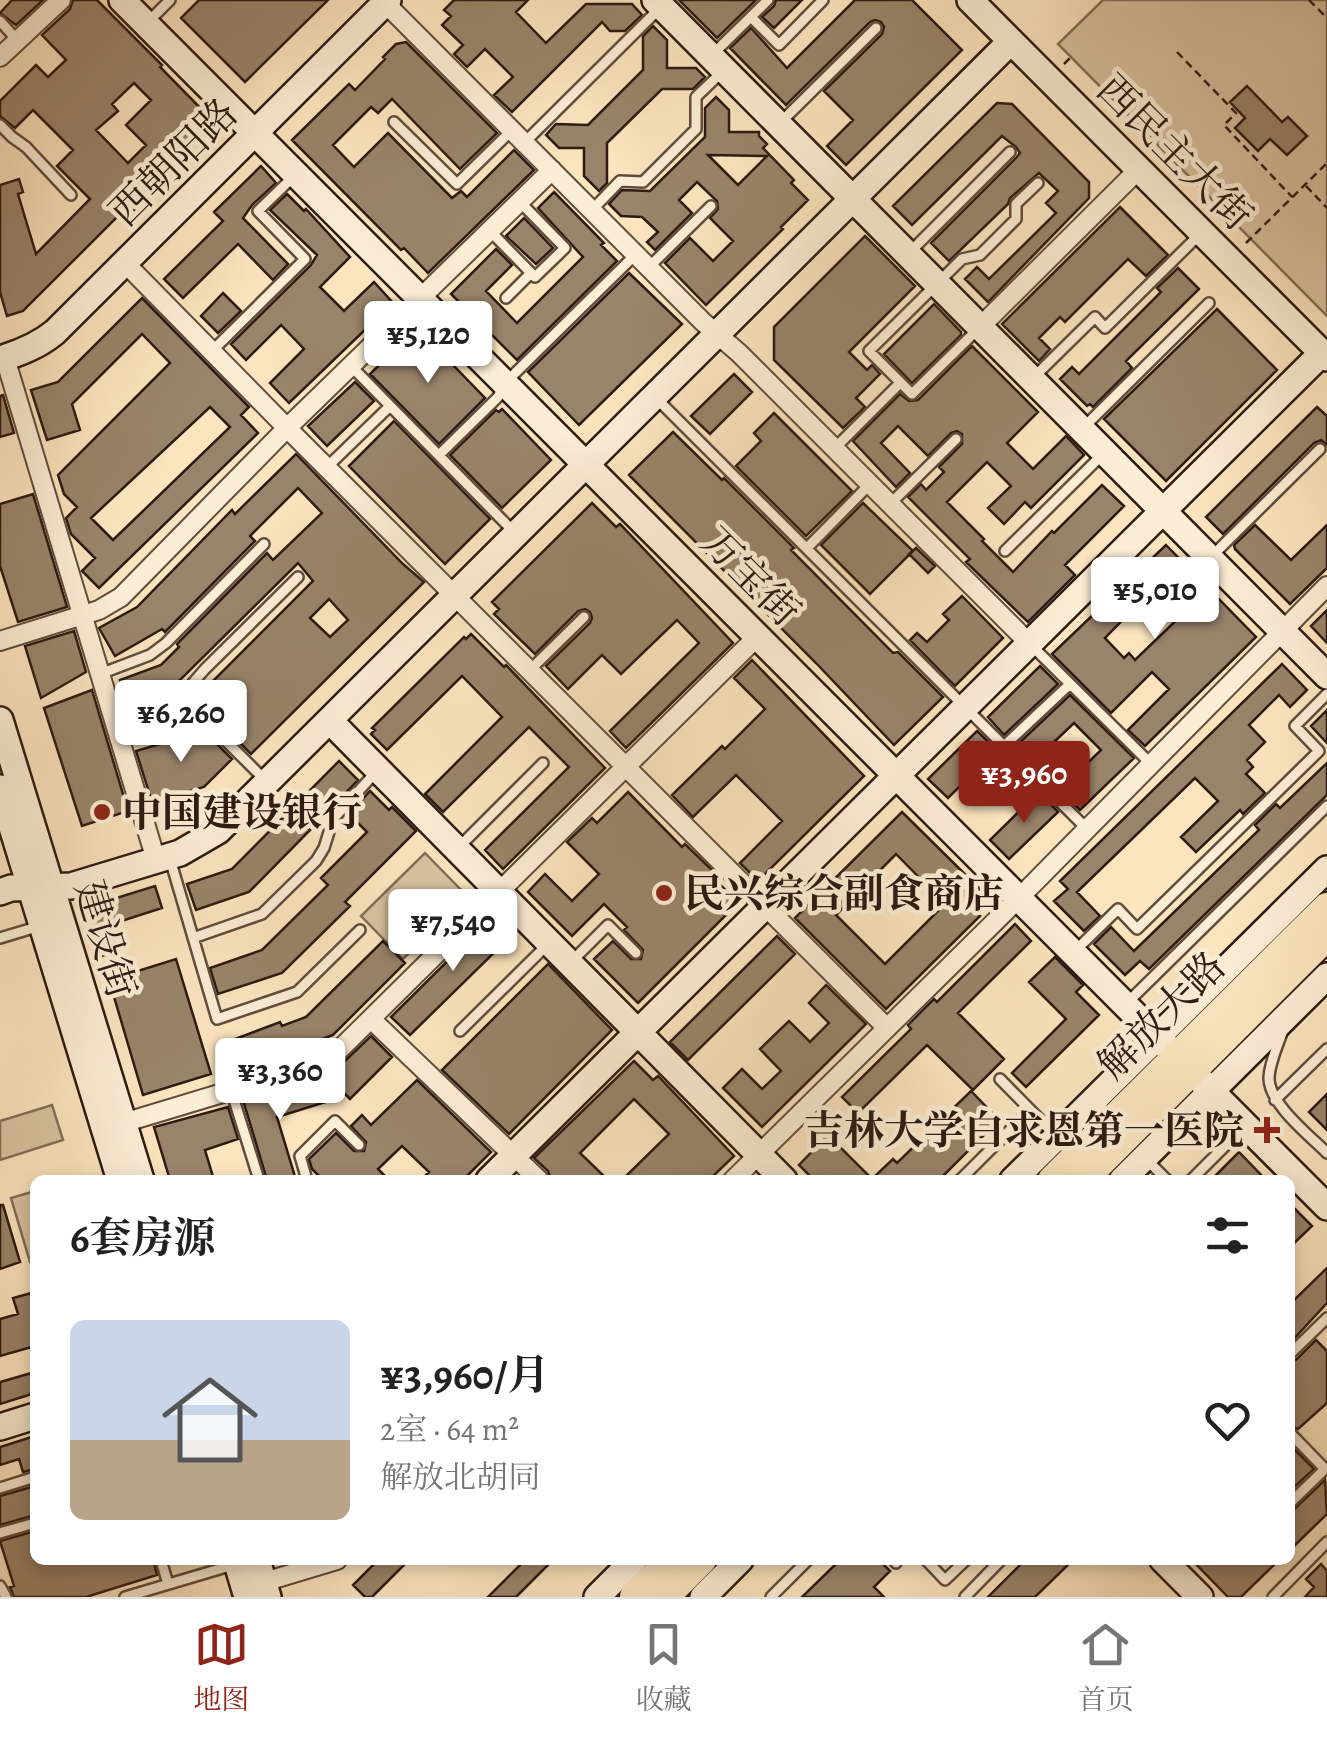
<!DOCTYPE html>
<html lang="zh">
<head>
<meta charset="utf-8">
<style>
	body { margin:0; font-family:Alegreya,"Noto Serif SC",serif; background:#f6f6f6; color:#222; height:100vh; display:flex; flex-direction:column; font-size:38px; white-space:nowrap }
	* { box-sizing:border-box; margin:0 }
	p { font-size:32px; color:#767676 }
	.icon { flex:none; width:55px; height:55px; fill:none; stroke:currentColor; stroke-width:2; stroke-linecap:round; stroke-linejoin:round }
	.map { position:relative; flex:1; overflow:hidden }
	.drawer { position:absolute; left:30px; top:1175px; width:1265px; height:390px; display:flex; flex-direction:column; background:#fff; border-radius:15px; box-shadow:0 5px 15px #0003 }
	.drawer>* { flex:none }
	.price { position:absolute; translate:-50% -85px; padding:0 22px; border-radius:10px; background:#fff; color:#222; font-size:32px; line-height:65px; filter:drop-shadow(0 2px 5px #0008) }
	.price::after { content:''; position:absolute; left:50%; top:60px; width:30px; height:22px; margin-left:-15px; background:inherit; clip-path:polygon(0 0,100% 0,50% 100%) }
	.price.selected { background:#8f2418; color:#fff }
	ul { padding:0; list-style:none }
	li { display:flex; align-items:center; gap:30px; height:250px; padding:0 40px }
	li span { display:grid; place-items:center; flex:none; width:280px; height:200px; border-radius:15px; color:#555 }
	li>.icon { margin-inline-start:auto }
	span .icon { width:120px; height:120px; fill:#fffc; stroke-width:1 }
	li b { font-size:42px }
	h2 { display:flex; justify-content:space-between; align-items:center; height:120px; padding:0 40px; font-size:42px }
	.menu { display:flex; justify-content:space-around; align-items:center; height:140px; border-top:2px solid #e0e0e0; background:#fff; font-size:28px; color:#767676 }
	.menu a { display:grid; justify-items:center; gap:5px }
	.menu .selected { color:#8f2418 }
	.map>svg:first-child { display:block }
	.green { fill:#d8c2a0; stroke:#836e58; stroke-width:2.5 }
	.building { fill:#99836a; stroke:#2e1a10; stroke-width:2.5; fill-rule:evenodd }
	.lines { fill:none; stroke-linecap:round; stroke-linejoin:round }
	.lane-casing { stroke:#614c3c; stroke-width:14 }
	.street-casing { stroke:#614c3c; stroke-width:22 }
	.secondary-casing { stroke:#2e1a10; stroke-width:30 }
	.primary-casing { stroke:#2e1a10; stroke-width:32 }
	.path { stroke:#2e1a10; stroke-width:2.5; stroke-dasharray:8 5; stroke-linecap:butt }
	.lane { stroke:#fcedd5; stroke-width:9 }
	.street { stroke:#fcedd5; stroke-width:18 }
	.secondary { stroke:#fcedd5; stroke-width:25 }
	.primary { stroke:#fbe4be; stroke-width:28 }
	.poi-dot { fill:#8f2418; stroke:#fcedd5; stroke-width:4 }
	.labels { text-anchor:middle; stroke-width:9; stroke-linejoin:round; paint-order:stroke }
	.street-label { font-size:40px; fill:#2e1a10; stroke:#fcedd5 }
	.poi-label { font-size:40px; font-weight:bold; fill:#2e1a10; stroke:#fcedd5; text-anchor:start }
</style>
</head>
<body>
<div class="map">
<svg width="1327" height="1597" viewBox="0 0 1327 1597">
	<rect width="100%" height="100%" fill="#fbe4be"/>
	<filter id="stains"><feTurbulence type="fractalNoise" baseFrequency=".002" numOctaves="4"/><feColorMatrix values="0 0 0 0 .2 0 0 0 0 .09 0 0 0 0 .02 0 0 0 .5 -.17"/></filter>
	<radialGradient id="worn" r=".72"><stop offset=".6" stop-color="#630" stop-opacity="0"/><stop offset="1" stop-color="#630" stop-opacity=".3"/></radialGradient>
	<path class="green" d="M1103 0H1327V316L1058 44Z
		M425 853 467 896 403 959 361 916Z
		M52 1105 63 1140 0 1160V1121Z
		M35 1191V1261L30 1262 11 1198Z"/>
	<path class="building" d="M12 0H43L16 25 0 13Z
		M73 0H97L162 65 160 67 214 122 155 180 160 185 134 210 129 205 23 311 7 316 0 292V185L19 179 23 192 18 194 36 254 90 199 57 166 73 150 33 110 15 128 0 116V101L36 65 48 77 66 60 42 35 70 9ZM134 83 151 100 126 125 146 145 128 163 96 130 118 111 112 104Z
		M199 0H328L245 82 181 18Z
		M454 0H528L516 12 546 43 586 4H632L642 15 625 31H610L602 22 512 112 494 95 513 77 485 49 467 67 454 54 463 45 442 25 451 16 444 10Z
		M679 0H756L717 38Z
		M776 0H802L774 28 762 17 774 6Z
		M855 0H912L962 50 846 165 827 146 853 120 824 91 882 34 884 27 881 22 875 20 870 22 786 105 730 48 751 28 787 68Z
		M653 26 667 40V68H696L705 77 693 89H662L607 143V183L599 191 584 176V148H559L546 135 556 124 588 125 643 70V36Z
		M406 42 497 133 460 169 392 99 378 113 371 107 333 145 354 167 388 133 452 198 461 191 467 197 514 150 534 170 428 273 404 248 401 250 292 140 349 84 355 90 385 59 383 57 396 44Z
		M1247 86 1282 122 1288 117 1307 136 1287 155 1270 139 1258 151 1235 128 1245 118 1230 102Z
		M716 97 729 110V132H759V136L767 144 763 148 794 180 791 183 808 200 781 227 783 229 706 305 665 263 690 238 713 261 733 241 710 218 718 209 717 201 697 182 679 200 692 213 655 250 647 242 658 232 642 217 621 216 609 204 622 190 650 191 705 137V108ZM708 155 767 156 738 185Z
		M997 103 1012 104 1089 182V198L988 302 965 279 977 267 989 279 1056 213 1046 203 1058 191 1039 173 1010 198 1008 204 949 261 931 243 1016 158 1020 153 1016 147 1002 136 912 225 893 206Z
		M261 166 276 183 252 205 243 218 288 264 273 280 238 244 183 298 164 279 223 221 214 212Z
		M554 192 604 243 601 245 617 261 517 360 451 294 496 249 512 265 486 291 517 323 583 257 538 208Z
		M287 194 304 211 306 209 350 257 320 287 344 311 374 282 393 303 289 403 270 383 304 349 281 325 246 360 231 344 311 265 317 255 270 210Z
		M1120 207 1168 255 1146 276 1128 259 1065 322 1060 317 1039 338 1050 349 1039 361 1002 324Z
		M524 218 553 248 536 264 506 236Z
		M865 236 915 286 849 352 867 370 872 365 880 374 856 398 865 407 843 428 774 360V327Z
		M1178 268 1199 289 1126 361 1132 368 1093 407 1090 404 1087 406 1060 379 1072 367 1079 374 1161 292 1157 288Z
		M629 273 682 324 579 425 528 372Z
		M223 293 241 311 218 333 201 316Z
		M142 298 249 407 241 415 258 433 99 588 82 571 95 558 71 534 66 518 77 507 64 494 58 475 170 363 142 334 72 404 80 430 47 440 31 390 58 382ZM210 407 230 427 113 540 91 518Z
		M934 304 961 332V335L912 383 884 354Z
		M1217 309 1277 370 1166 481 1104 419Z
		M417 328 485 398 439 444 370 374Z
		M972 346 1038 412 1007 443 1033 469 1066 436 1084 455 1031 508 1025 502 1004 524 988 508 1011 486 987 462 947 502 984 539 982 541 1013 572 1052 531 1054 533 1102 485 1124 506 1065 565 1075 575 1028 622 966 562 970 559 908 497 921 484 926 490 944 472 939 467 962 444V434L957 431 951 433 928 456 898 426 881 443 910 473 896 487 853 441 900 394 909 401 918 400Z
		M734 374 752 392 710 434 691 416Z
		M355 382 374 401 327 446 308 426Z
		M3 395 14 433 0 437V396Z
		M1317 407 1327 416V445L1321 440 1314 443 1223 534 1206 517Z
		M502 409 551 460 502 508 450 455 496 410 499 412Z
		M774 413 852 491 806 536 736 466 761 441 754 433Z
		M394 421 490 519 445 564 349 466Z
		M673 432 722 480 724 478 794 548 791 550 893 653 898 652 943 697 894 745 816 663 629 475Z
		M296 454 403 564 424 582 251 754 216 719 224 712 203 691 313 581 298 563 174 686 127 704 120 680 161 665 179 647 177 644 267 553 273 560 322 513 298 488 250 536 255 541 165 632 162 629 115 656 99 628 137 607 232 510 235 514ZM329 599 348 620 330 637 310 618Z
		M33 494 67 607 18 622 0 566V504Z
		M592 503 616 527 620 524 733 643 626 748 610 731 699 643 677 620 621 674 602 655 568 689 546 666 590 623 592 618 590 612 585 609 578 611 535 654 494 614 499 609 492 602Z
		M863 503 913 551 870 594 821 545Z
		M1255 525 1291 560 1327 525V568L1290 604 1235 549 1234 545Z
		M1166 545 1256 637 1145 746 1128 730 1169 689 1152 672 1111 713 1052 654ZM1164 584 1188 609 1135 660 1129 653 1124 658 1105 638 1150 592 1153 595Z
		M916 548 935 566 928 573 909 554Z
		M962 596 1003 638 955 686 910 640 917 633 927 642 949 620 943 614Z
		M1327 610V643L1311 626Z
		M74 631 86 672 41 698 25 646Z
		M471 634 504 667 506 665 605 768 503 869 485 850 569 767 529 727 443 812 425 794 502 717 462 676 387 750 371 734 375 730 372 728 464 637 466 639Z
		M752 660 864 776 758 881 740 863 782 821 736 775 693 817 672 795 722 746 725 749 765 709 734 678Z
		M1282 664 1307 690 1290 707 1279 695 1249 725 1265 742 1247 760 1253 767 1246 774 1265 793 1243 814 1240 810 1196 852 1181 837 1218 801 1195 778 1077 892 1100 916 1084 931 1054 901 1068 889 1060 881Z
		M1040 666 1058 684 1004 735 988 717Z
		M92 690 128 811 82 826 44 708Z
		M1070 695 1134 758 1080 810 1060 790 1101 750 1074 723 1033 762 1017 745Z
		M1327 710V743L1311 726Z
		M198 727 203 732 204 731 232 759 204 787 152 802 136 751 190 735Z
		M977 731 997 750 948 798 928 779Z
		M339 761 358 780 337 802 336 801 308 829 310 830 249 892 196 910 187 884 232 869Z
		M1327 763V795L1149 969 1140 961 1125 975 1094 944 1111 927 1134 951 1259 830 1255 825 1276 804 1280 808Z
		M370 791 389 810 392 807 416 831 345 902 350 906 282 973 218 994 210 968 262 950 328 885 321 878 367 832 349 814Z
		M628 792 682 847 685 844 713 871 710 874 738 903 638 1003 594 959 613 941 631 959H641L643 950 624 930 627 927 604 904 572 936 528 892 545 874 572 901 599 874 567 842 592 818 597 823Z
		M1039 792 1058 812 1009 859 990 840Z
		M902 812 980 889 978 891 985 903 978 914 980 916 886 1009 795 918ZM896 854 945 904 885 964 836 915Z
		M155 886 162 908 109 925 117 951 99 957 86 916 102 911 100 903Z
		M496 913 515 932 410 1035 391 1017Z
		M1015 924 1031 941 958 1013 1004 1059 973 1090 927 1045 858 1113 842 1097 911 1029 908 1025 934 999 937 1002Z
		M777 936 795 954 688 1060 670 1042Z
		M383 941 405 963 333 1035 241 1070 230 1041 280 1022 282 1026 306 1017Z
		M1055 957 1083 985 1076 992 1099 1015 1026 1087 1012 1073 1066 1019 1029 982Z
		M176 959 211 1074 143 1095 112 990 115 989 112 979Z
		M548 964 612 1030 509 1134 442 1070Z
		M826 985 866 1024 762 1127 723 1088 742 1069 762 1089 781 1071 760 1049 789 1021 810 1042 829 1023 809 1003Z
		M371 1036 392 1057 350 1099 328 1077Z
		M634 1061 653 1080 658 1076 734 1156 709 1180H622L669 1134 634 1099 580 1153 608 1180H551L548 1171 534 1158Z
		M322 1076 329 1101 277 1117 296 1180H267L243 1100Z
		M417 1080 491 1152 463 1180H421L429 1172 402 1146 378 1169 389 1180H323L312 1169 309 1159 336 1133 354 1151H364L366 1142 351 1126 362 1115 371 1125Z
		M971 1091 999 1120 939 1180H814L799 1165 828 1135 872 1179 893 1159 897 1163Z
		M1327 1094V1130L1309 1112Z
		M228 1107 238 1139 205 1150 214 1180H170L154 1127Z
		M1239 1152 1266 1180H1211Z
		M1290 1204 1312 1226 1290 1247Z
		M0 1205H3L20 1262 0 1269Z
		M1327 1268V1303L1290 1343V1304Z
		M35 1292V1346L0 1356V1319L18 1314 13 1298Z
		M1316 1340 1327 1351V1403L1298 1429 1290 1425V1362L1296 1360Z
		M35 1372V1393L0 1404V1382Z
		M35 1436V1469L23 1472 19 1459 0 1465V1447Z
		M1290 1445 1314 1469 1292 1489 1290 1487Z
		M1325 1480 1327 1514 1290 1550V1513Z
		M35 1486V1515L0 1525V1496Z
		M35 1531V1560H153L157 1575 86 1597H14L10 1587 14 1586 0 1541Z
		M378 1560H409L372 1597H365L353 1585Z
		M525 1560H553L516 1597H488Z
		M840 1560H879L890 1571 874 1587 884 1597H802Z
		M1025 1560H1073L1035 1597H988Z
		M1192 1560H1279L1241 1597H1228Z
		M1321 1564 1327 1571V1597H1305L1314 1587 1306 1579Z"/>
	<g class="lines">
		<g class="lane-casing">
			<path id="lane" d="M751 17 779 45 823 0
				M0 21 17 40
				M147 23 170 0
				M713 54 768 0
				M394 122 457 184 512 130
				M781 122 876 28
				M0 125 12 137 26 147 71 195
				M524 143 661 7
				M592 210 620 181 643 182 696 129V97L723 71
				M490 231 535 277 565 248 520 202
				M910 252 1010 152
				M649 267 711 206
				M506 298 531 273
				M977 330 912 394 869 351 962 259 980 255 1016 219V204L1038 183
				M212 351 305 259 258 211 293 177
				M351 366 515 533
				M1033 378 1095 317 1105 328 1200 234
				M657 399 1087 829
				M1084 427 1209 303
				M835 448 900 383
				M439 455 498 397 505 383 636 254
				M326 468 390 406
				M890 504 956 439
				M807 548 870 484
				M1005 551 1103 454
				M1212 556 1320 449
				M1032 646 1151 764
				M529 671 584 617
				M100 674 150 655 166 643 264 544
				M178 700 205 669 298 577
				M114 719 178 700 193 708 266 781
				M1005 745 1070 684
				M459 847 543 763
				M170 859 217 1019 297 992 360 930
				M0 938 40 926
				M193 938 262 914 316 861 324 848 333 819 375 773
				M1075 951 1118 909 1137 929 1319 751 1295 726 1327 694
				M572 961 608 925 636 953
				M1128 1002 1327 806
				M1283 1030C1278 1045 1270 1061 1269 1077 1268 1103 1309 1135 1327 1153
				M460 1031 547 945
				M1000 1079 1054 1134
				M231 1090 259 1180
				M1275 1100 1327 1049
				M1147 1160 1167 1180
				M307 1180 300 1156 335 1121 359 1145
				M960 1180 1030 1110
				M1191 1180 1229 1142
				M1290 1354 1327 1318
				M1290 1433 1325 1469 1290 1503
				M0 1488 35 1477
				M0 1533 35 1523
				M161 1560 168 1584
				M894 1560 896 1563
				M926 1560 945 1580 966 1560
				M0 1586 6 1597
				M125 1597 233 1565
				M771 1597 808 1560
				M965 1597 1001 1560
				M1273 1597 1327 1542"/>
		</g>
		<g class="street-casing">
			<path id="street" d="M385 3 703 322 739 353 1030 644
				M0 57 61 0
				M125 263 287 428 886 1027
				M980 327 1139 169
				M5 358 156 860
				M0 641 99 610 121 597 287 428 552 170
				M371 1019 539 1180
				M123 1123 312 1066 336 1053 758 636
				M733 1180 1020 897 1327 586
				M264 1582 337 1560"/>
		</g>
		<g class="secondary-casing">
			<path id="secondary" d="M122 0 1327 1207
				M655 0 1327 676
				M970 0 1327 358
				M0 359C20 353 38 346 55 332L388 0
				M0 720 141 1180
				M330 721 784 1180
				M0 788 120 1180
				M0 892 11 888 71 886 180 853 218 831 1011 41
				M489 1180 1322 353
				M1013 1180 1327 869
				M1122 1180 1327 976
				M0 1427 35 1416
				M236 1560 247 1597
				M257 1560 268 1597
				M1163 1560 1200 1597
				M597 1597 634 1560
				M703 1597 740 1560"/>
		</g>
		<g class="primary-casing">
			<path id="primary" d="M1052 1180 1327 907
				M1083 1180 1327 936
				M634 1597 671 1560
				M665 1597 702 1560"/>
		</g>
		<path class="path" d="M1309 0 1327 18
			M1177 52 1236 113 1224 125 1292 197
			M1064 64 1071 57
			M1306 186 1327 208
			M1246 243 1327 163"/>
		<use href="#lane" class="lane"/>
		<use href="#street" class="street"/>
		<use href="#secondary" class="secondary"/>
		<use href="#primary" class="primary"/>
	</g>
	<g class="poi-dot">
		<circle cx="102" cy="812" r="10"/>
		<circle cx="664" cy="893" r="10"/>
		<path d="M1262 1115h10v10h10v10h-10v10h-10v-10h-10v-10h10z"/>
	</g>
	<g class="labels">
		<g class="street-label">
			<text transform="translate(1175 152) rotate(45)" y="14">西民主大街</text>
			<text transform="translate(173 162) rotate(-45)" y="14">西朝阳路</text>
			<text transform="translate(751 576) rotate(45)" y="14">万宝街</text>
			<text transform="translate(106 939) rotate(73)" y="14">建设街</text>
			<text transform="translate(1161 1015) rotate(-45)" y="14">解放大路</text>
		</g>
		<g class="poi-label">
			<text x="122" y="826">中国建设银行</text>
			<text x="684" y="907">民兴综合副食商店</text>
			<text x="1244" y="1144" text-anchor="end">吉林大学白求恩第一医院</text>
		</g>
	</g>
	<rect width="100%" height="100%" filter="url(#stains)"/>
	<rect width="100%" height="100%" fill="url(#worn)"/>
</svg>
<b class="price" style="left:428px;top:386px">¥5,120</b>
<b class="price" style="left:1155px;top:642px">¥5,010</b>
<b class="price" style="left:181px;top:765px">¥6,260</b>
<b class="price selected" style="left:1024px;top:826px">¥3,960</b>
<b class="price" style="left:453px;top:974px">¥7,540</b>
<b class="price" style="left:280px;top:1123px">¥3,360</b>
<section class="drawer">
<h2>6套房源<svg class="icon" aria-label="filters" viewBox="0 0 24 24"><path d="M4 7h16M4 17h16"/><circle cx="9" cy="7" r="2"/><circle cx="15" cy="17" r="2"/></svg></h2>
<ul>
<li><span style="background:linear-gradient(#c9d6e8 60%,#b9a48a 0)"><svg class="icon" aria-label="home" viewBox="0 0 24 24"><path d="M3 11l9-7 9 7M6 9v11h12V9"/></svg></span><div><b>¥3,960/月</b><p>2室 · 64 m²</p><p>解放北胡同</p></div><svg class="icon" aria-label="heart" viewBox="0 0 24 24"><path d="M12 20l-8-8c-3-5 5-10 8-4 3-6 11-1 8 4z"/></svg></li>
</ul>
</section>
</div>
<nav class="menu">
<a class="selected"><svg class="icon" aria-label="map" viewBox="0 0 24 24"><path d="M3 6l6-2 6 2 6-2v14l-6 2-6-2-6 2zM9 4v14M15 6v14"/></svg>地图</a>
<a><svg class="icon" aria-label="saved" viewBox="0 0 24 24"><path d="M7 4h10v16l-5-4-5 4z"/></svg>收藏</a>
<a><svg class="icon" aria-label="home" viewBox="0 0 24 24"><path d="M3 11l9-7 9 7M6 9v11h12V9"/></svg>首页</a>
</nav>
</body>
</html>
